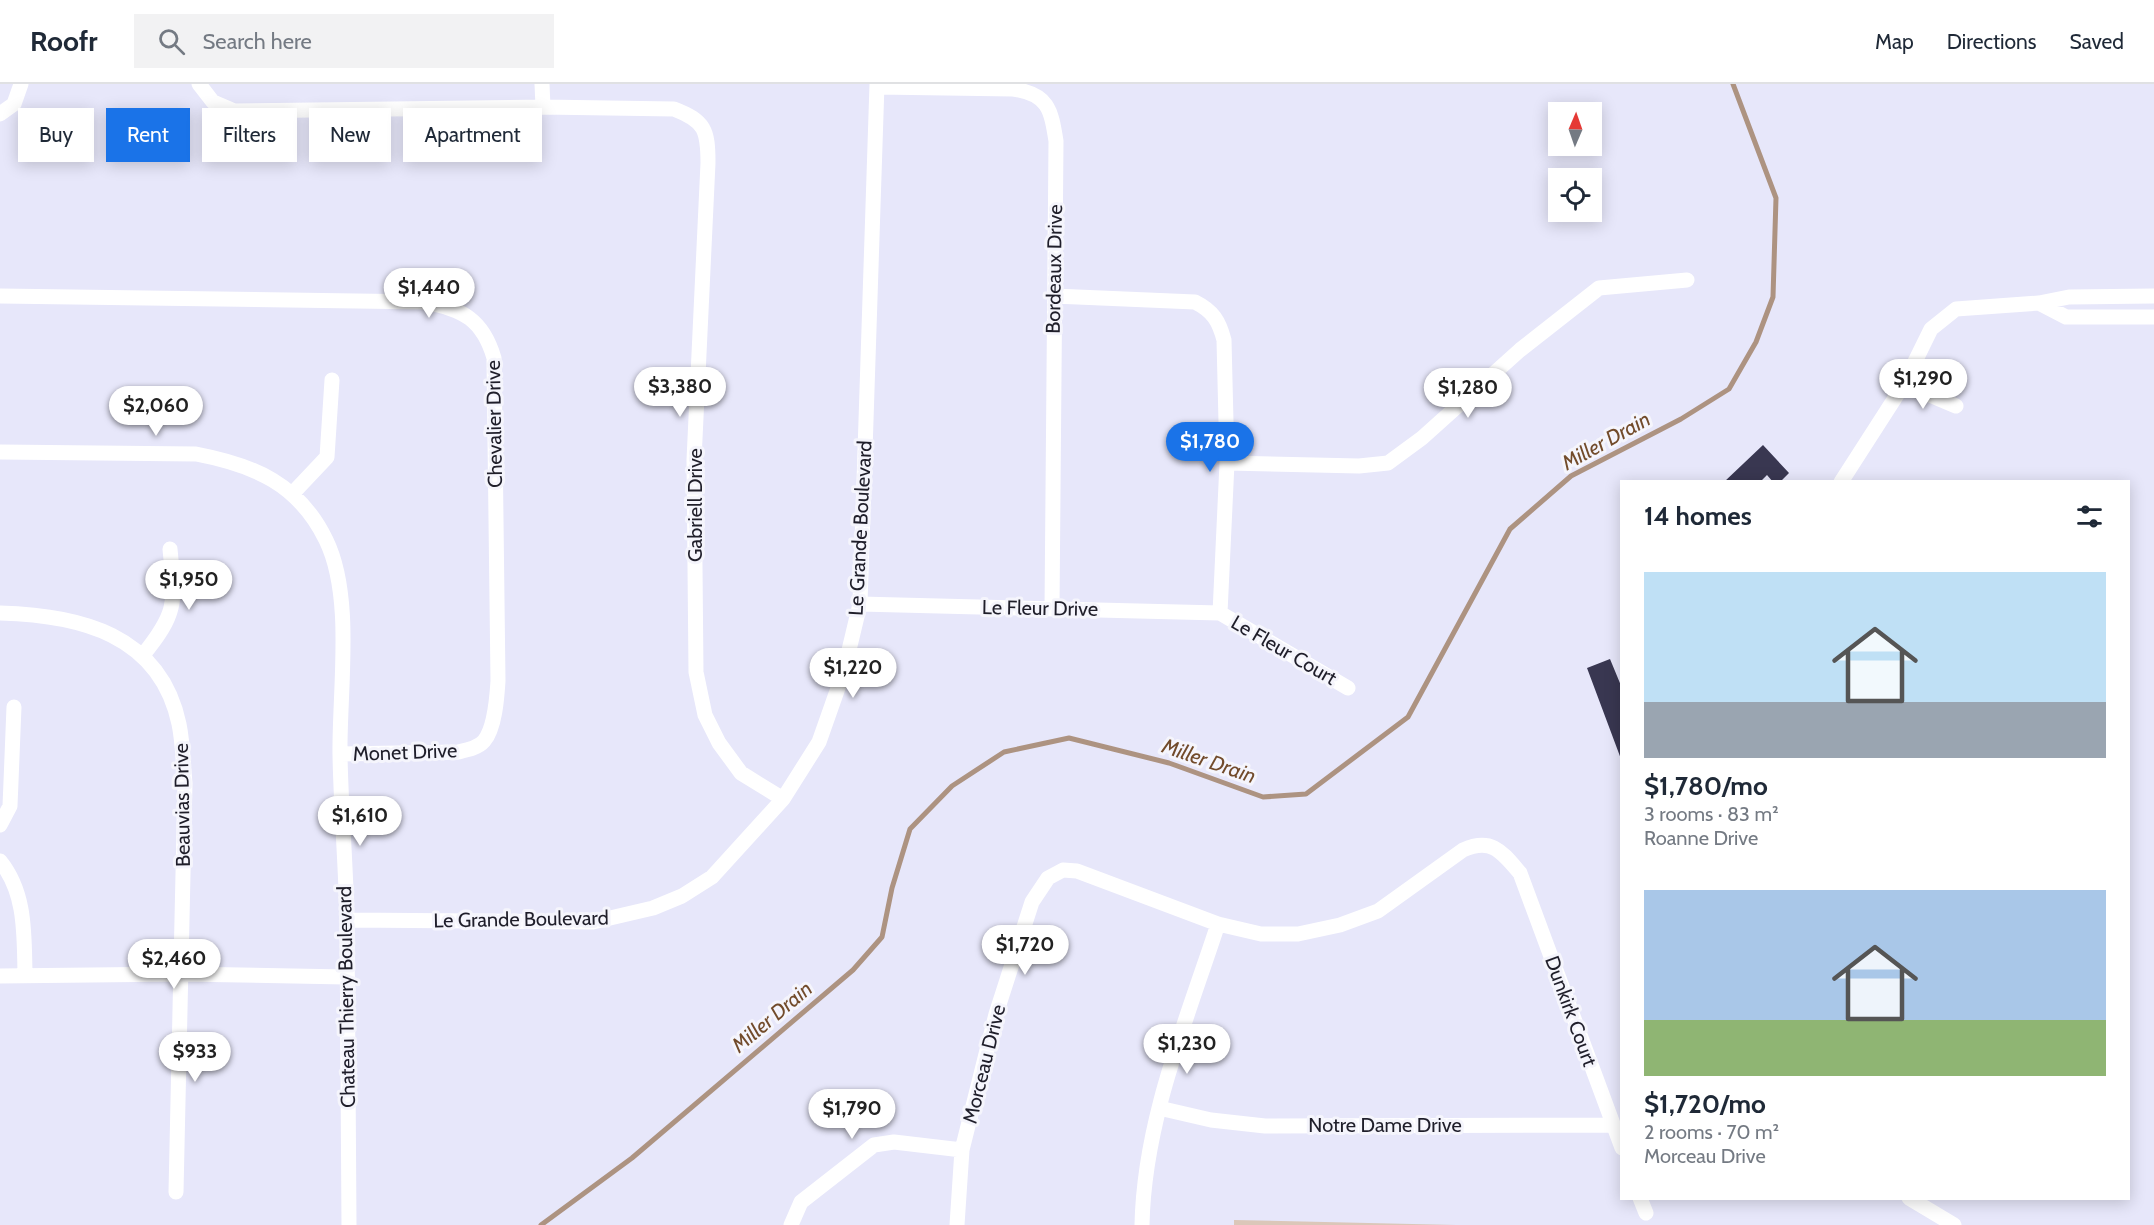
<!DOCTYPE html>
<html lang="en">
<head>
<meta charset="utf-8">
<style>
	body { margin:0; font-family:Cabin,sans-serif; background:#f2f2f3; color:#1f2937; height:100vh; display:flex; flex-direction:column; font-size:22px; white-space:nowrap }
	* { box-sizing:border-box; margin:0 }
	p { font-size:20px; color:#747a83 }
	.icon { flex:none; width:33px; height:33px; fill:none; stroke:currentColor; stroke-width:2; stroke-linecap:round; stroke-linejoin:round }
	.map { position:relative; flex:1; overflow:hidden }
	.panel { position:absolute; left:1620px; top:396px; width:510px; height:720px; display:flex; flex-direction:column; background:#fff; border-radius:0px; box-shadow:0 3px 15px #0003 }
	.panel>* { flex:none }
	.top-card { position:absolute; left:18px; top:24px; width:570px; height:54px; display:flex; gap:12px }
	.needle { width:39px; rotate:2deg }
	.controls { position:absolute; left:1548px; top:18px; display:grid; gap:12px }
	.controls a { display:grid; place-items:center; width:54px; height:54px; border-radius:0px; background:#fff; box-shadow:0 3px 15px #0003; font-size:30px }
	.price { position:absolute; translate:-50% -51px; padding:0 14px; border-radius:21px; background:#fff; color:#222; font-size:20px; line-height:39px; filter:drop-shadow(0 2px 3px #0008) }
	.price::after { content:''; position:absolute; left:50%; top:36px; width:18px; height:14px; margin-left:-9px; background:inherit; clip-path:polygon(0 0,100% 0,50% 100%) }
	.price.selected { background:#1a73e8; color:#fff }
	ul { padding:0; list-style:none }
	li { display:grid; align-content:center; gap:12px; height:318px; padding:0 24px }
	li span { display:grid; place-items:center; height:186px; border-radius:0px; color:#555 }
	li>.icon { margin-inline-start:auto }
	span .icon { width:108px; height:108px; fill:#fffc; stroke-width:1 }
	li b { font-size:26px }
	h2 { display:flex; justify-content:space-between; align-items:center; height:72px; padding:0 24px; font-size:26px }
	.pill { padding:0 21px; border-radius:0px; background:#fff; box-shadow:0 3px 15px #0003; font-size:21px; line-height:54px }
	.pill.selected { background:#1a73e8; color:#fff }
	header { display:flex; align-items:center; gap:36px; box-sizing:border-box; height:84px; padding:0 30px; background:#fff; border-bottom:2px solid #e0e1e3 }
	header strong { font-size:28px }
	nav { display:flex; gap:33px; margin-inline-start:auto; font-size:21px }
	.search { width:420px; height:54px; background:#f2f2f3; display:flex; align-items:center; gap:15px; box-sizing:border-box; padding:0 21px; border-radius:0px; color:#747a83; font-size:22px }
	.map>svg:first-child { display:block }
	.green { fill:#dbc7b9 }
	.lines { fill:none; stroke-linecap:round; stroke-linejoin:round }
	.stream { stroke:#ad9381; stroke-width:5 }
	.building { fill:#393751 }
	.street { stroke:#fff; stroke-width:15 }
	.labels { text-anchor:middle; stroke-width:6; stroke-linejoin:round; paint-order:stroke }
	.street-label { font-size:20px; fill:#1f1e2a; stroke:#f5f5fc }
	.water-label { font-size:21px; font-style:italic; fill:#724b2b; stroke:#f5f5fc }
</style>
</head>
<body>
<header>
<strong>Roofr</strong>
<div class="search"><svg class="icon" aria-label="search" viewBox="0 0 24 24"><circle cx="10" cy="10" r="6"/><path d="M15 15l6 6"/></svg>Search here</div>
<nav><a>Map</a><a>Directions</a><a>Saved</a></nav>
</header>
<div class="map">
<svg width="2154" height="1141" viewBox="0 0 2154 1141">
	<rect width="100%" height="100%" fill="#e7e7fa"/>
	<path class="green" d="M1234 1136 1456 1141H1234Z"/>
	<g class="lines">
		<path class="stream" d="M541 1141 632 1074 853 886 882 853 892 804 910 745 952 702 1004 668 1069 654 1169 679 1263 713 1306 710 1408 633 1510 445 1571 392 1681 335 1729 305 1756 258 1773 213 1776 114 1733 0"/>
	</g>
	<path class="building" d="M1763 361 1789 389 1780 398H1773L1767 391 1760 398H1724Z
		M1610 575 1622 604 1621 675 1587 584Z"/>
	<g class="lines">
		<path class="street" d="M199 0 213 18 234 27 543 23 674 25C705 37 708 46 708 79L694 376 696 588 705 631 719 659 741 689 783 715
			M542 0 543 23
			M878 3 1013 5C1048 10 1051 25 1056 57L1052 525
			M0 30 14 20 21 0
			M0 212 425 218C463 225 483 236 494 274L498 597C497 613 495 644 484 657 478 664 467 666 458 668L340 670
			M1054 212 1195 218C1213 227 1219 237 1224 256L1227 379 1220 529
			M2039 219 2066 233H2154
			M1904 300 1956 322
			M0 368 196 370C254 381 299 400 326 456 354 513 339 607 340 671 341 726 346 782 347 838 348 939 348 1040 349 1141
			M1227 379 1359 382 1388 379 1422 354 1520 266 1599 204 1687 196
			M1841 398 1904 300 1931 245 1956 225 2039 219 2069 213 2154 212
			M293 409 327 373 332 296
			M860 520 1220 529 1348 604
			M0 529C79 531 160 550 179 640 183 659 183 680 185 699L176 1108
			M143 571C178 528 175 518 170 465
			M0 741 10 722 14 623
			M0 777C26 809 24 850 25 889
			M347 836 593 838 653 824 682 812 712 793 783 715 819 658 844 587 860 520 877 0
			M0 892 182 890 346 893
			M1159 1024 1211 1036 1265 1042 1613 1041
			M1640 1114 1646 1129
			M1909 1114 1954 1141
			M791 1141 801 1118 874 1061 894 1058 962 1066
			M957 1141 962 1066 996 930 1032 818 1048 794 1063 786 1077 787 1218 840 1261 850H1298L1340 841 1378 827 1463 766C1492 753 1502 768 1520 789L1622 1064
			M1142 1141C1144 1037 1186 938 1218 840"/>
	</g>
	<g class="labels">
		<g class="street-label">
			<text transform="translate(1054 185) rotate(-89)" y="7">Bordeaux Drive</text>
			<text transform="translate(494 340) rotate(-91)" y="7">Chevalier Drive</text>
			<text transform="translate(695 421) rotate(-90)" y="7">Gabriell Drive</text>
			<text transform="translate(860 444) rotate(-87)" y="7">Le Grande Boulevard</text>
			<text transform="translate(1040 524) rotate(1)" y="7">Le Fleur Drive</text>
			<text transform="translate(1284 566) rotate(30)" y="7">Le Fleur Court</text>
			<text transform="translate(405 668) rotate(-2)" y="7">Monet Drive</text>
			<text transform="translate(182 721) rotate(-91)" y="7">Beauvias Drive</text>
			<text transform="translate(521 835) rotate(-1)" y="7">Le Grande Boulevard</text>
			<text transform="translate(346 913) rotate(-91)" y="7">Chateau Thierry Boulevard</text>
			<text transform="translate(1571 927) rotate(70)" y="7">Dunkirk Court</text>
			<text transform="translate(984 980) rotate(-76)" y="7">Morceau Drive</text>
			<text x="1385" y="1048">Notre Dame Drive</text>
		</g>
		<g class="water-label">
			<text transform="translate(1606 357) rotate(-29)" y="7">Miller Drain</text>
			<text transform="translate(1209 677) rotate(19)" y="7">Miller Drain</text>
			<text transform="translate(772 933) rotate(-40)" y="7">Miller Drain</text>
		</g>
	</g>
</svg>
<div class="controls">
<a><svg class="needle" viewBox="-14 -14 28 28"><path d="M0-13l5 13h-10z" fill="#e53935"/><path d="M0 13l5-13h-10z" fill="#747a83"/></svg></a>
<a><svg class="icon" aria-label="locate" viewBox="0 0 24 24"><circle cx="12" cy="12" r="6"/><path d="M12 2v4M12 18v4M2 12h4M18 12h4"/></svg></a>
</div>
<b class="price" style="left:429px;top:235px">$1,440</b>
<b class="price" style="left:1923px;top:326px">$1,290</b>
<b class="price" style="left:680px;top:334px">$3,380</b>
<b class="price" style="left:1468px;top:335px">$1,280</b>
<b class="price" style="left:156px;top:353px">$2,060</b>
<b class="price selected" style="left:1210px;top:389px">$1,780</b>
<b class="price" style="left:189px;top:527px">$1,950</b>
<b class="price" style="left:853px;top:615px">$1,220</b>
<b class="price" style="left:360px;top:763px">$1,610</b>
<b class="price" style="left:1025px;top:892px">$1,720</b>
<b class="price" style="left:174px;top:906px">$2,460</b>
<b class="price" style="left:1187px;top:991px">$1,230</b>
<b class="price" style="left:195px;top:999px">$933</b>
<b class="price" style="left:852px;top:1056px">$1,790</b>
<div class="top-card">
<a class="pill">Buy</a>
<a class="pill selected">Rent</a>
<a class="pill">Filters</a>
<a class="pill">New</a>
<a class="pill">Apartment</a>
</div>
<section class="panel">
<h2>14 homes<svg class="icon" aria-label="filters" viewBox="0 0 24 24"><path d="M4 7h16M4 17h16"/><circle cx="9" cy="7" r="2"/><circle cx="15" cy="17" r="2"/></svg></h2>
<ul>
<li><span style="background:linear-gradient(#bfe0f5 70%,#9aa5b1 0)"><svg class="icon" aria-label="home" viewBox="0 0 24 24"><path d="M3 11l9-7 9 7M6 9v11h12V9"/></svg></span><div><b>$1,780/mo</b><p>3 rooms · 83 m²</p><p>Roanne Drive</p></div></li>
<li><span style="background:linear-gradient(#a9c7e8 70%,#8fb573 0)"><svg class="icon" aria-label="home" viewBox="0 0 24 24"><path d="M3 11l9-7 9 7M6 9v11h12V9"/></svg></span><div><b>$1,720/mo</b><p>2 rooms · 70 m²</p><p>Morceau Drive</p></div></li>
</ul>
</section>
</div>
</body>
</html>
